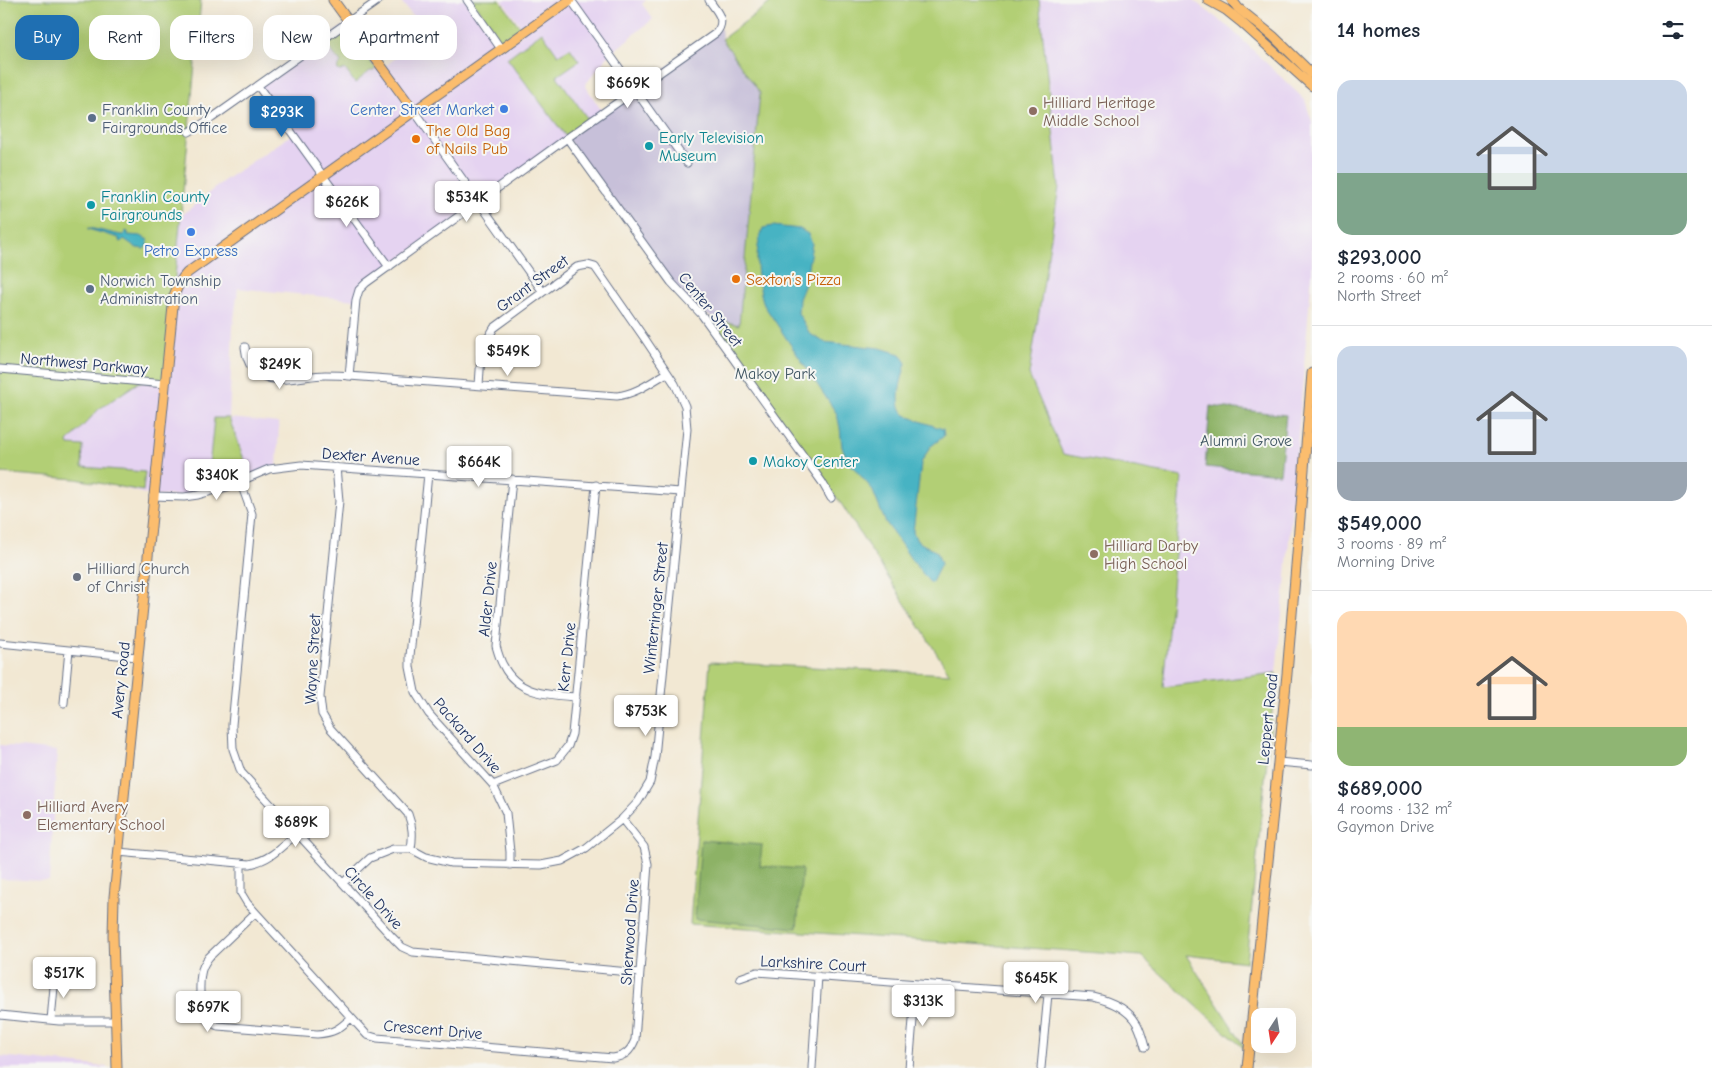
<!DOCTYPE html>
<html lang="en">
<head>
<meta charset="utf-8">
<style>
	body { margin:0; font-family:"Comic Neue",sans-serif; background:#f6f6f7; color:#1f2937; height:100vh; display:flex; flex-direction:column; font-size:19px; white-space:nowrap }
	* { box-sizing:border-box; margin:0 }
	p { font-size:16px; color:#747a83 }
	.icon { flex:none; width:28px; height:28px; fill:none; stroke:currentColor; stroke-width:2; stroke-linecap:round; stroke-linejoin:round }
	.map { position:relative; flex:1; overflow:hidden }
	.drawer { display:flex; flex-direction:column; background:#fff; width:400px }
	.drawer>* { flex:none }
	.guide { position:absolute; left:15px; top:15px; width:475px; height:45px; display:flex; gap:10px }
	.needle { width:32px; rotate:192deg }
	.tools { position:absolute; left:1251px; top:1008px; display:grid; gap:10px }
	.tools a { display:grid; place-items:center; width:45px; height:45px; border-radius:10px; background:#fff; box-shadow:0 5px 20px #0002; font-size:25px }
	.price { position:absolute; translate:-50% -42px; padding:0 11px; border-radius:5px; background:#fff; color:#222; font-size:16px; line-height:32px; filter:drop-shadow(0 1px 2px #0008) }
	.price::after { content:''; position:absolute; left:50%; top:30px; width:15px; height:11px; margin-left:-8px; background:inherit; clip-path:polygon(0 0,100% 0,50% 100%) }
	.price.current { background:#1f6fb2; color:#fff }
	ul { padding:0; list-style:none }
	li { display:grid; align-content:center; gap:10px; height:265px; padding:0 25px }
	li+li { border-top:1px solid #e0e1e3 }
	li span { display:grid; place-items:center; height:155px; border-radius:15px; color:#555 }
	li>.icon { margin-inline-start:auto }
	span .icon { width:90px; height:90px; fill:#fffc; stroke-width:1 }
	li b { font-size:21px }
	h2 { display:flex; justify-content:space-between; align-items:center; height:60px; padding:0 25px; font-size:21px }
	.chip { padding:0 18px; border-radius:15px; background:#fff; box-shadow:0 5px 20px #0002; font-size:18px; line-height:45px }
	.chip.current { background:#1f6fb2; color:#fff }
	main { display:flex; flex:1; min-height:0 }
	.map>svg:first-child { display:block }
	.built { fill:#e5d3f1 }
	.industrial { fill:#c7c0d9 }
	.green { fill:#b2cf75; stroke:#667f6a }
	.forest { fill:#8db266; stroke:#547062 }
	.water { fill:#47b3c3; stroke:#317190 }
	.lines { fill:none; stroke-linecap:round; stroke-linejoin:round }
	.minor-casing { stroke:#667087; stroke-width:9 }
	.major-casing { stroke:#667087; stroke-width:11 }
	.minor { stroke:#fff; stroke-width:7 }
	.major { stroke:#fbbd6e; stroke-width:9 }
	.shop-dot { fill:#3f7fe0; stroke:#f6f6f2; stroke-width:2 }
	.education-dot { fill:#8d6e63; stroke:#f6f6f2; stroke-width:2 }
	.service-dot { fill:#5c6f8a; stroke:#f6f6f2; stroke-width:2 }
	.food-dot { fill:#e8710a; stroke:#f6f6f2; stroke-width:2 }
	.culture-dot { fill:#0f9aa8; stroke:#f6f6f2; stroke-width:2 }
	.worship-dot { fill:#6b7280; stroke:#f6f6f2; stroke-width:2 }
	.labels { text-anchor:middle; stroke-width:4; stroke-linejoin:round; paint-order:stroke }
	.education-label { font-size:16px; fill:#785e54; stroke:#f6f6f2; text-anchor:start }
	.service-label { font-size:16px; fill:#4e5e75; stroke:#f6f6f2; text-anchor:start }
	.shop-label { font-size:16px; fill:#366cbe; stroke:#f6f6f2; text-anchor:end }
	.food-label { font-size:16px; fill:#c56008; stroke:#f6f6f2; text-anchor:start }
	.culture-label { font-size:16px; fill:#0d838f; stroke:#f6f6f2; text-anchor:start }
	.street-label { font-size:16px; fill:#1b2f5e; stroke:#f6f6f2 }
	.park-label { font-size:16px; fill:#415764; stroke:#f6f6f2 }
	.worship-label { font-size:16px; fill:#5b616d; stroke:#f6f6f2; text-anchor:start }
</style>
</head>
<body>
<main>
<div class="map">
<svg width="1312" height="1068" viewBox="0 0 1312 1068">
	<rect width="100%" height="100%" fill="#f6f6f2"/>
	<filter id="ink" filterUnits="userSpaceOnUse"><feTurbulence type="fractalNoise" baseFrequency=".02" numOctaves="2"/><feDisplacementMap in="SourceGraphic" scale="10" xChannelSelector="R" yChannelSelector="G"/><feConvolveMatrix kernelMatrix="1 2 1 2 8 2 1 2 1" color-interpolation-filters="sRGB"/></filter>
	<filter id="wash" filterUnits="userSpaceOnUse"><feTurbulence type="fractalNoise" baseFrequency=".0096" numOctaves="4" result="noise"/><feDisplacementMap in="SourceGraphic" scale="20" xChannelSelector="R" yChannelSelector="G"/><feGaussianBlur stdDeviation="1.12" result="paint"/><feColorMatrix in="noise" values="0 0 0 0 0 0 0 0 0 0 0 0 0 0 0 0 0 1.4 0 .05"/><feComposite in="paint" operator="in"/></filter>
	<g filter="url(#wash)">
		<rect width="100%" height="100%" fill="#f2e8d3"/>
		<path class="built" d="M400 0H467L501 49 522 34 521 26 502 0H646L642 4 653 19 610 54 585 85 603 113 366 283 356 300 238 288 233 327 229 418 279 423 277 468 198 495 153 496 68 474V442L180 217 222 182 293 134 258 86 349 22 383 68 426 33Z
			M769 0H1193L1232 30 1305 100 1312 122V272L1286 575 1246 962 739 325 760 93 722 39 770 3Z
			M0 745 57 751 49 881 0 879Z
			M0 1056 107 1067V1068H0Z"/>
		<path class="industrial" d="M721 28 722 39 760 93 739 325 716 319 697 310 677 289 567 138Z"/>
		<path class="green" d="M0 0H201L165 384 139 382 99 409 68 442 69 445 83 446 82 467 145 472 143 491 76 479 0 473Z
			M473 0H500L522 30 505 41 499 40 495 35V31L477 6 473 3Z
			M769 0H1039L1059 187 1029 375 1063 454 1182 477 1163 687 1276 673 1246 962 1186 955 1248 1052 1141 956 690 924 710 662 950 674 842 505 722 338 716 319 739 325 760 93 722 39 770 3Z
			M344 30 350 31 355 38 354 40 372 64 376 66 374 71H370L355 83 345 69 340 71 337 69 341 63 329 48 324 51 321 46Z
			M542 32 558 55 570 48 579 61 557 76 590 122 567 138 507 58Z
			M214 418H229L249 473 207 488Z"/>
		<path class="forest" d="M1210 406 1286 415 1280 474 1205 467Z
			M701 840 762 845 760 866 802 869 797 928 695 919Z"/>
		<path class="water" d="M773 226 800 229 808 234 812 244 805 284 799 299 798 313 810 334 824 342 880 348 900 354 906 363C903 376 892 406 906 415 917 421 932 425 943 429L944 436 930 447 921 463 913 532 917 541 937 552 941 564 931 584 911 559 885 521 872 489 848 461 842 447 840 428 837 414 764 305C757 281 753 252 763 228Z
			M89 228 121 235H124L126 231 128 232V235L141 236 148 240 147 246 144 249 137 248 124 239 121 242 119 241V238L88 229Z"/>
	</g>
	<g filter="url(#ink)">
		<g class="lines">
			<g class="minor-casing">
				<path id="minor" d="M467 0 501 49
					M571 0 687 163
					M258 86 389 267
					M414 111 543 292
					M189 132 212 118 379 0
					M567 138 671 282 702 315 822 482 831 498
					M245 347C246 354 247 362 253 369 270 388 303 375 325 375 333 375 341 375 349 376L617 396C636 394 651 382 667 373
					M0 369 165 384
					M349 376 356 300 359 290 366 283 570 136 716 33C727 20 717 12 709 0
					M336 467 339 501 320 697 322 714 330 728 408 814C413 827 413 836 411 849
					M428 474 410 656V667L415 692 429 714 493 785 506 813 510 852V865
					M512 479 496 646C498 653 500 660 503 665 517 694 548 695 576 697
					M240 481 252 514 232 725 233 749 241 772 393 938 402 947 413 952 640 973
					M153 496 184 497 198 495 227 487 269 469 301 465 681 492
					M0 643 137 657
					M64 703 69 650
					M1278 762 1312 765
					M493 785 557 760 568 746 572 734 596 485
					M118 852 250 864C272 859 281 847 297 833
					M241 863V893L247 903 367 1035 377 1038 613 1058C625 1056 630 1052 635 1040L648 864 644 847 622 819
					M343 883 370 858 393 849H411L426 857 451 863 541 865 562 861 586 848 622 819 638 802 650 782 655 757 687 429 685 406 675 384 645 339 595 267 588 265 577 267 494 328 484 345 481 356 479 385
					M255 913 209 957C205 962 202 967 201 974 199 984 200 1006 203 1014 206 1021 212 1023 218 1026L317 1034C334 1033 339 1029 351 1018
					M740 978 757 972 1093 997C1110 1001 1128 1008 1137 1024 1141 1031 1143 1040 1145 1047
					M0 1015 59 1021H115
					M51 1020 55 976
					M812 1068 818 976
					M909 1068 916 984
					M1041 1068 1048 994"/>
			</g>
			<g class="major-casing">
				<path id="major" d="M333 0 414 111
					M1208 0 1226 10 1241 22 1312 86
					M1232 0 1238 8 1273 36 1312 74
					M117 1068 113 935 114 897 174 296C177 287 180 280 187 273L570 0
					M1247 1068 1287 674 1312 373"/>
			</g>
			<use href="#minor" class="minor"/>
			<use href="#major" class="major"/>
		</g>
	</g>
	<g class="shop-dot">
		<circle cx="504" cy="109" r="5"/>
		<circle cx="191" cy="232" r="5"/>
	</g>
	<g class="education-dot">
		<circle cx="1033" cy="111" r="5"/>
		<circle cx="1094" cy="554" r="5"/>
		<circle cx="27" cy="815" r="5"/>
	</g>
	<g class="service-dot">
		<circle cx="92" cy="118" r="5"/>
		<circle cx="90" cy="289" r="5"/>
	</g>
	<g class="food-dot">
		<circle cx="416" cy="139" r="5"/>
		<circle cx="736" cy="279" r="5"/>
	</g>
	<g class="culture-dot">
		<circle cx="649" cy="146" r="5"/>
		<circle cx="91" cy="205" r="5"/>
		<circle cx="753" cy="461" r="5"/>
	</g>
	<circle class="worship-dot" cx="77" cy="577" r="5"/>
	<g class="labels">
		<g class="education-label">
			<text x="1043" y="108">Hilliard Heritage<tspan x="1043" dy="18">Middle School</tspan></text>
			<text x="1104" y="551">Hilliard Darby<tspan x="1104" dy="18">High School</tspan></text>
			<text x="37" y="812">Hilliard Avery<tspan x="37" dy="18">Elementary School</tspan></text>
		</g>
		<g class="service-label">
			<text x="102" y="115">Franklin County<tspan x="102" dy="18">Fairgrounds Office</tspan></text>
			<text x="100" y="286">Norwich Township<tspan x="100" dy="18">Administration</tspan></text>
		</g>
		<g class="shop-label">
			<text x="494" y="115">Center Street Market</text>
			<text x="191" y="256" text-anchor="middle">Petro Express</text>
		</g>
		<g class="food-label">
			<text x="426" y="136">The Old Bag<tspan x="426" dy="18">of Nails Pub</tspan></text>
			<text x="746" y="285">Sexton’s Pizza</text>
		</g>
		<g class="culture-label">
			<text x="659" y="143">Early Television<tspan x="659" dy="18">Museum</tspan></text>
			<text x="101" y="202">Franklin County<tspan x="101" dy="18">Fairgrounds</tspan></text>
			<text x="763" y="467">Makoy Center</text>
		</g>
		<g class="street-label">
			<text transform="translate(532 283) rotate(-36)" y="6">Grant Street</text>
			<text transform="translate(711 309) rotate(51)" y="6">Center Street</text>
			<text transform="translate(84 363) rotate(5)" y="6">Northwest Parkway</text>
			<text transform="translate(371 456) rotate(4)" y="6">Dexter Avenue</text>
			<text transform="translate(487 599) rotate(-84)" y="6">Alder Drive</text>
			<text transform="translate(655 608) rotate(-84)" y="6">Winterringer Street</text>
			<text transform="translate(566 657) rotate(-84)" y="6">Kerr Drive</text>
			<text transform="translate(312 659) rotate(-87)" y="6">Wayne Street</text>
			<text transform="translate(120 680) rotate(-84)" y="6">Avery Road</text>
			<text transform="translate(1267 719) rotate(-84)" y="6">Leppert Road</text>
			<text transform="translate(468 735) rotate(49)" y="6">Packard Drive</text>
			<text transform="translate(374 897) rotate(48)" y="6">Circle Drive</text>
			<text transform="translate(629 932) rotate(-86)" y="6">Sherwood Drive</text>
			<text transform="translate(813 963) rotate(3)" y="6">Larkshire Court</text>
			<text transform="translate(433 1029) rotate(5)" y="6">Crescent Drive</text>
		</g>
		<g class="park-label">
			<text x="775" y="379">Makoy Park</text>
			<text x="1246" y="446">Alumni Grove</text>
		</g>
		<g class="worship-label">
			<text x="87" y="574">Hilliard Church<tspan x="87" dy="18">of Christ</tspan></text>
		</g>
	</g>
</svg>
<div class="tools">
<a><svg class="needle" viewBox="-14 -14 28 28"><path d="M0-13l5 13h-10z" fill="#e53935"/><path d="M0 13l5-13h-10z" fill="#747a83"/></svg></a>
</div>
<b class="price" style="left:628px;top:109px">$669K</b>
<b class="price current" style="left:282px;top:138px">$293K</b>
<b class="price" style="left:467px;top:223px">$534K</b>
<b class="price" style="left:347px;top:228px">$626K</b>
<b class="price" style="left:508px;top:377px">$549K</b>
<b class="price" style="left:280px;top:390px">$249K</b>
<b class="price" style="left:479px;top:488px">$664K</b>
<b class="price" style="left:217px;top:501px">$340K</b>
<b class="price" style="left:646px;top:737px">$753K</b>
<b class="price" style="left:296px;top:848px">$689K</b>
<b class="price" style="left:64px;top:999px">$517K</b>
<b class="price" style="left:1036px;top:1004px">$645K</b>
<b class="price" style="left:923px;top:1027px">$313K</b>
<b class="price" style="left:208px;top:1033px">$697K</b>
<div class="guide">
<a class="chip current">Buy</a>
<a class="chip">Rent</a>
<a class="chip">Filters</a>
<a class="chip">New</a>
<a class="chip">Apartment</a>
</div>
</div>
<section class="drawer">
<h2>14 homes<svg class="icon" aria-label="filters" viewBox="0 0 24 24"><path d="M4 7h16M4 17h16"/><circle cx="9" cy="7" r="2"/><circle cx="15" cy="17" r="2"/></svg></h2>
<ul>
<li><span style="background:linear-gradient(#c9d6e8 60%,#7fa58c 0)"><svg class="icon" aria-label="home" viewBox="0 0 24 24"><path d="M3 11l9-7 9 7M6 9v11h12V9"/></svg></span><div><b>$293,000</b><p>2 rooms · 60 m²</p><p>North Street</p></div></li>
<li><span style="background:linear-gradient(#c9d6e8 75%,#9aa5b1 0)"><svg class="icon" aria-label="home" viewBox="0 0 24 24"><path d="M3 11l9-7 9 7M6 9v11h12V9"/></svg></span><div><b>$549,000</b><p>3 rooms · 89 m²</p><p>Morning Drive</p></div></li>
<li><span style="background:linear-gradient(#ffd9b3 75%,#8fb573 0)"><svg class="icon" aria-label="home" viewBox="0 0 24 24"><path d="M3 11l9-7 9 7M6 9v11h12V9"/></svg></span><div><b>$689,000</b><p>4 rooms · 132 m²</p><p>Gaymon Drive</p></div></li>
</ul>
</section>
</main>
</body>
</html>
